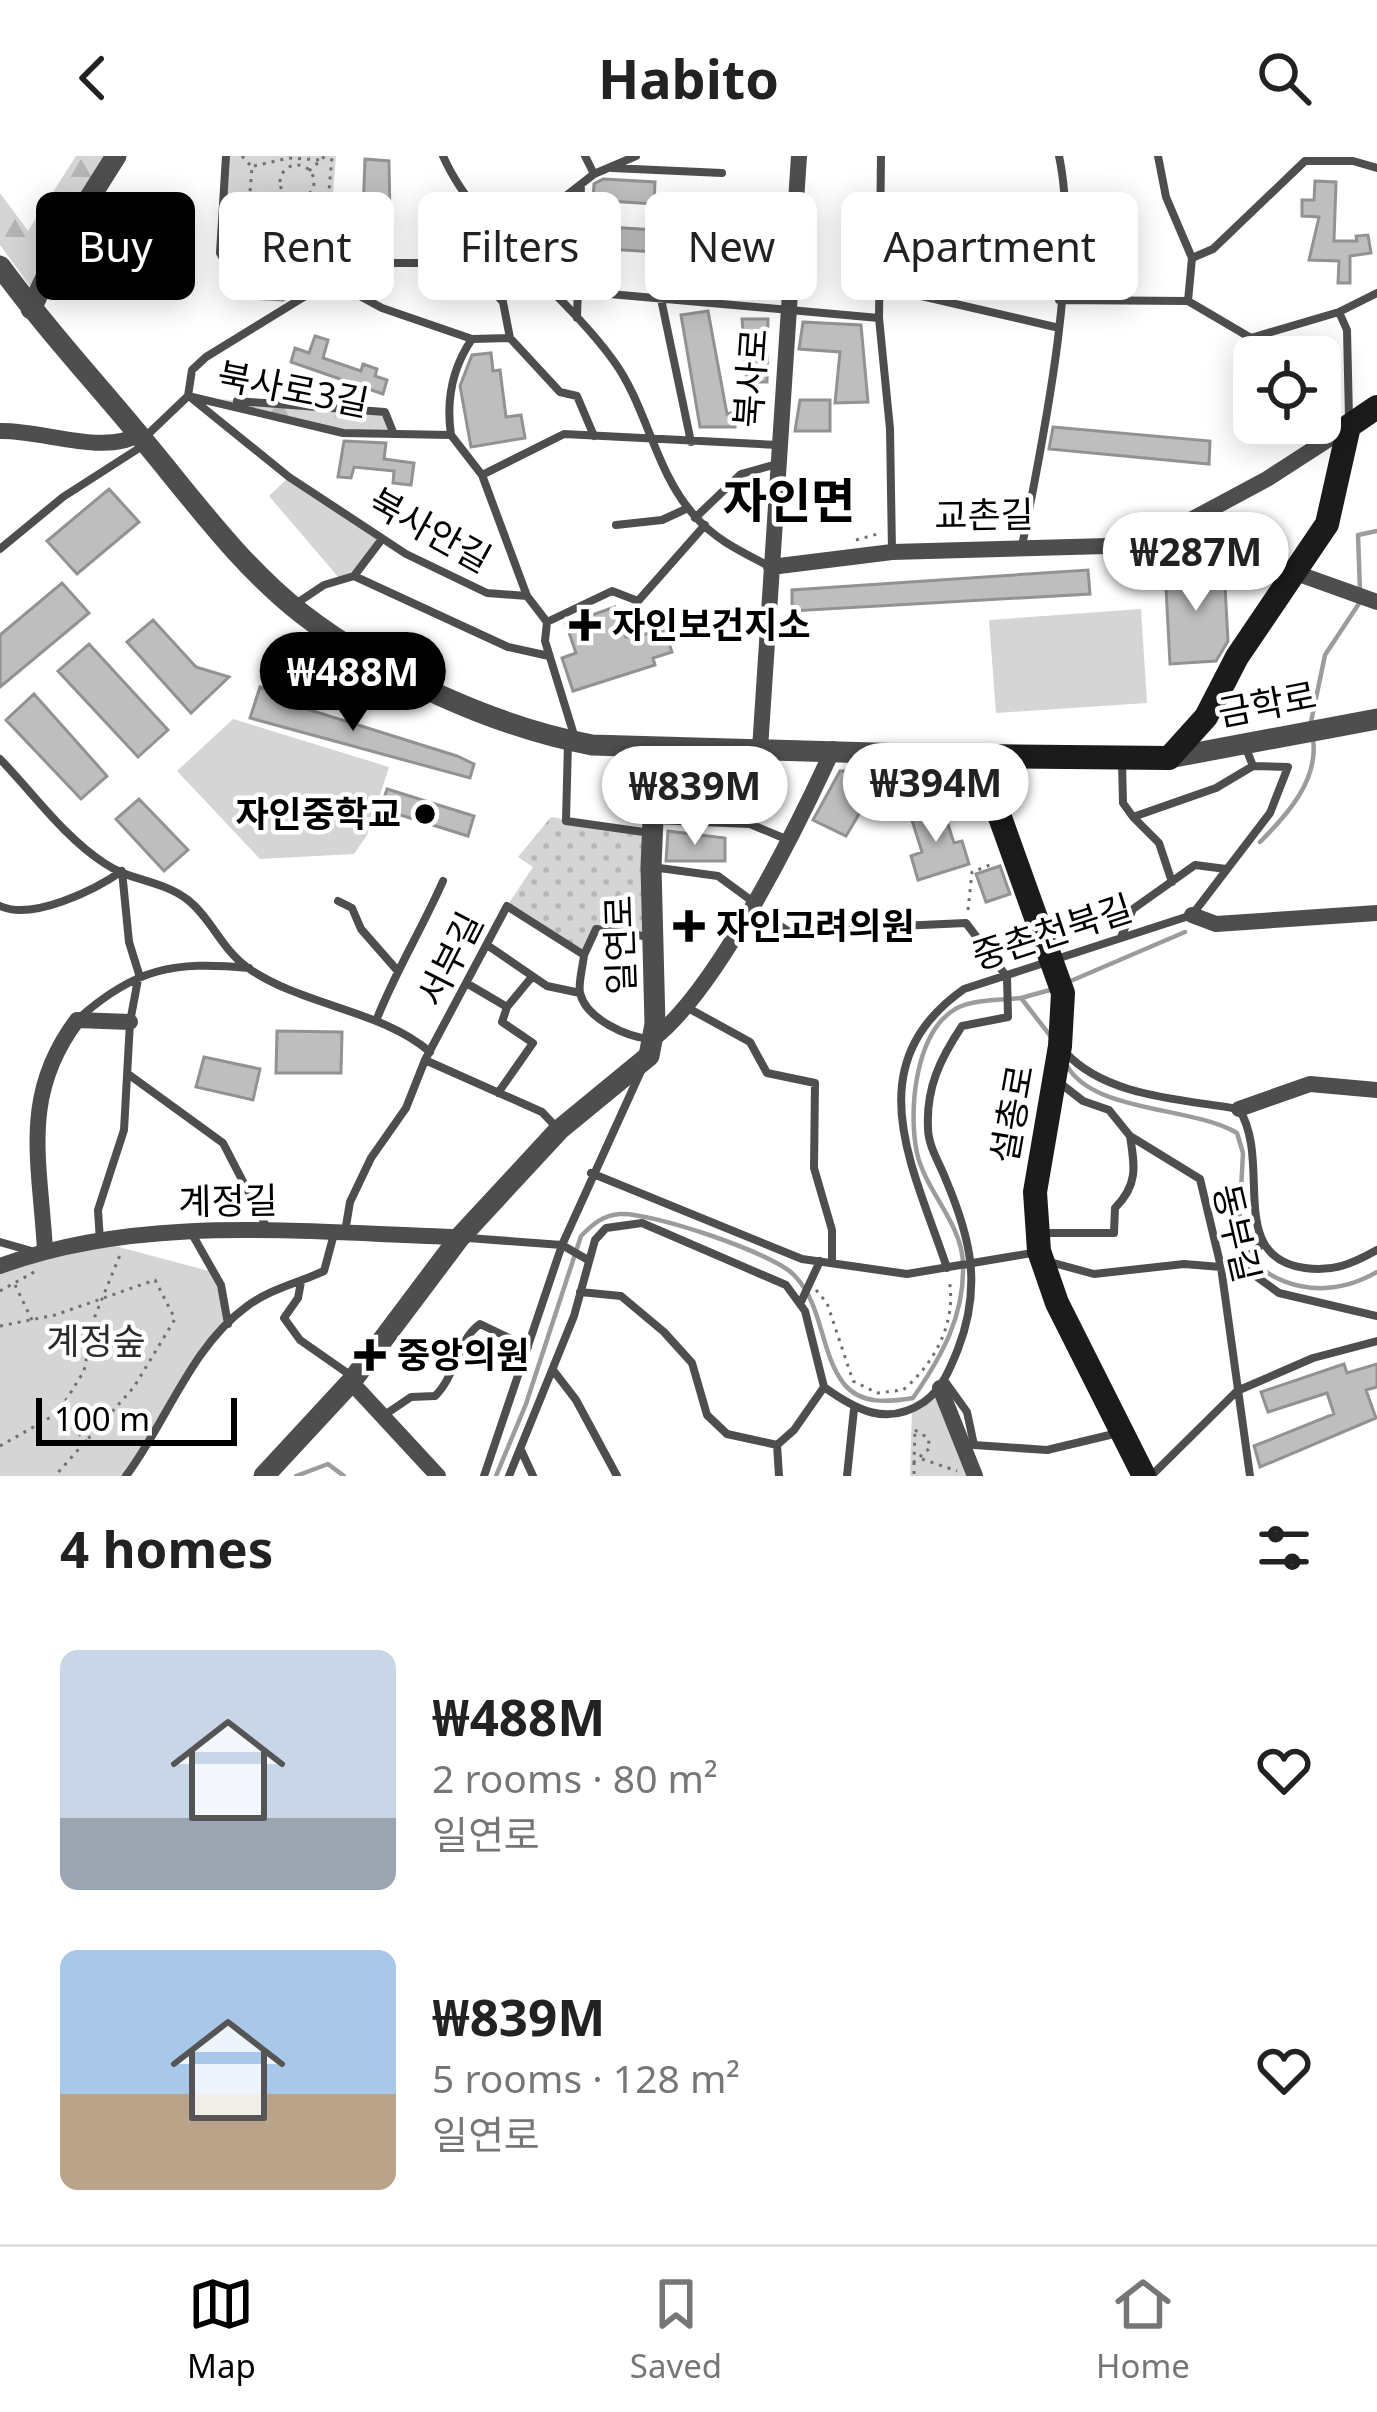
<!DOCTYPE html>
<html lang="en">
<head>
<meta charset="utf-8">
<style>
	body { margin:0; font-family:"Noto Sans","Noto Sans KR",sans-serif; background:#f6f6f6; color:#222; height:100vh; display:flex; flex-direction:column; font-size:45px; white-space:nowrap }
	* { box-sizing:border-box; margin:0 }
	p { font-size:39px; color:#767676 }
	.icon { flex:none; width:66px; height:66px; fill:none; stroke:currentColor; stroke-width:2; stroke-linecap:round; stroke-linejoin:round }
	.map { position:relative; height:1320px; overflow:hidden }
	.sheet { display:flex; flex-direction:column; background:#fff; flex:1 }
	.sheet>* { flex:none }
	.hud { position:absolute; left:36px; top:36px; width:1305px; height:108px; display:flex; gap:24px }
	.fabs { position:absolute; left:1233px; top:180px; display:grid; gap:24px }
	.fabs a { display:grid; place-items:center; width:108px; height:108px; border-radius:18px; background:#fff; box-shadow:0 6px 30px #0003; font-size:60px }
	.scale { position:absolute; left:36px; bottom:30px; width:201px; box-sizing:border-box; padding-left:12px; border:6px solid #000; border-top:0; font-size:33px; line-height:42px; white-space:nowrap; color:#000; -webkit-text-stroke:9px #fff; paint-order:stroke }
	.price { position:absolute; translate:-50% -102px; padding:0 27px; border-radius:42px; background:#fff; color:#222; font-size:39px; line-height:78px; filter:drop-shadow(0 3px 6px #0008) }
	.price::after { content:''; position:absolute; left:50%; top:72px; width:36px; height:27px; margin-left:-18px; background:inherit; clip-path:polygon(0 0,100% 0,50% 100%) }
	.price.current { background:#000; color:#fff }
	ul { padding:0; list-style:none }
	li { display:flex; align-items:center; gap:36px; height:300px; padding:0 60px }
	li span { display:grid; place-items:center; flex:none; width:336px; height:240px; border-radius:18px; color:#555 }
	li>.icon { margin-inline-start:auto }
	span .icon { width:144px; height:144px; fill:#fffc; stroke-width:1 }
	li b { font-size:51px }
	h2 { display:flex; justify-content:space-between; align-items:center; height:144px; padding:0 60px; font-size:51px }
	.tag { padding:0 42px; border-radius:18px; background:#fff; box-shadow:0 6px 30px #0003; font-size:42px; line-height:108px }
	.tag.current { background:#000; color:#fff }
	header { display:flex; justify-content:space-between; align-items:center; height:156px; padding:0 60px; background:#fff; font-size:54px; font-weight:700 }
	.dock { display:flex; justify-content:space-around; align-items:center; height:168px; border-top:3px solid #e0e0e0; background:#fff; font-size:33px; color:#767676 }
	.dock a { display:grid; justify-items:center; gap:6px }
	.dock .current { color:#000 }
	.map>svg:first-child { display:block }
	.grass { fill:url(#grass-dots) }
	.forest { fill:url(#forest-firs) }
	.park { fill:#d5d5d5 }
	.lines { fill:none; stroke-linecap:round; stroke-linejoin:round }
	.stream { stroke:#9c9c9c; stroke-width:4.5 }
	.building { fill:#bebebe; stroke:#929292; stroke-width:3 }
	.path { stroke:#707070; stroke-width:3; stroke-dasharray:3 6; stroke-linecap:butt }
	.service { stroke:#4e4e4e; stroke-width:8 }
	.minor { stroke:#4e4e4e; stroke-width:16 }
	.tertiary { stroke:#4e4e4e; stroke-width:21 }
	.secondary { stroke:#1b1b1b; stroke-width:24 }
	.poi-dot { fill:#000; stroke:#fff; stroke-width:4.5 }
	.labels { text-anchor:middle; stroke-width:9; stroke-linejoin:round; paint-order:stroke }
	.street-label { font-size:36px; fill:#000; stroke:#fff }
	.poi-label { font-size:36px; font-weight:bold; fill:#000; stroke:#fff; text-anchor:start }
	.park-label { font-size:36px; fill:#2c2c2c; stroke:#fff }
	.district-label { font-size:48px; font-weight:bold; fill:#000; stroke:#fff }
</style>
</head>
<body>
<header><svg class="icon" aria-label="back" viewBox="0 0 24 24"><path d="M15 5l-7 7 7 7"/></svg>Habito<svg class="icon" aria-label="search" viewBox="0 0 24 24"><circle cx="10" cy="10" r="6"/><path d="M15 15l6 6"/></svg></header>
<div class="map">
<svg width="1377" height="1320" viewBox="0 0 1377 1320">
	<defs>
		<pattern id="grass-dots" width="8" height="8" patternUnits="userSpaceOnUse" patternTransform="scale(3)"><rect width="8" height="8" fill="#d5d5d5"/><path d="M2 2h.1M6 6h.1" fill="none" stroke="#b5b5b5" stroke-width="1.8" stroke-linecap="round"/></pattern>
		<pattern id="forest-firs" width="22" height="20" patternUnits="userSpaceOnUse" patternTransform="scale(3)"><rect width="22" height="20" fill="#d5d5d5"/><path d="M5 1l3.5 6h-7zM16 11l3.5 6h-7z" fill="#b5b5b5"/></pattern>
	</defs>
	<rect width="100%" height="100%" fill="#fff"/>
	<path class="grass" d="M551 661 652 677V781L596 774 584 799 507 750 533 711 518 701Z"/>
	<path class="forest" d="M76 0H116L37 140 0 89V37L28 75Z
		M218 243 385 256 393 277 359 278Z"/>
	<path class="park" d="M226 0H336L327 113 224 104 220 97Z
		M289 321 382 383 354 420 339 422 269 340Z
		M1141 453 1147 547 996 557 989 464Z
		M233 563 389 611 367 679 354 698 260 703 177 615Z
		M100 1086 209 1115 221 1129 228 1169 189 1211 126 1320H0V1110Z
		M940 1232 975 1320H910L912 1252Z"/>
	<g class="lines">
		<path class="stream" d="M1360 435 1358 379 1377 375
			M1311 566 1325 499 1360 446
			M1260 686C1287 659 1319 624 1313 583
			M1066 827 1185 776
			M1021 842 1050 834
			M1066 908C1091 957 1192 950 1237 977L1243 997 1238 1089C1272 1134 1327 1145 1377 1116
			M296 1320 328 1308 344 1320
			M496 1320 526 1248 581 1080C593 1068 603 1059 620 1058 651 1056 773 1097 794 1119 824 1150 819 1195 844 1228 861 1249 889 1246 913 1242 942 1200 965 1159 963 1107 962 1068 925 1034 917 997 908 955 915 875 957 852 974 843 1002 844 1021 842L1052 882"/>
	</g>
	<path class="building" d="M365 3 389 5 390 62 382 61 381 70 371 69 370 83H338L341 59 363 57Z
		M603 23 655 26 654 48 593 44 594 28Z
		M1315 25 1336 26 1334 85H1357L1356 80 1368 79 1371 97 1350 100V127H1338L1339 105 1309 104 1319 61 1302 60V44H1314Z
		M567 50 565 118 546 117 545 66Z
		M590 70 656 74 655 96 608 93V115L589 125Z
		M227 119 300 124V134L283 144 235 141 226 136Z
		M708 155 727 258 735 256V271H700L681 159Z
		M742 163H768L767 226H747Z
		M803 166 861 169 868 246 835 247 840 196 799 193Z
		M315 180 328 184 323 202 361 215 363 208 377 213 375 220 387 224 383 238 291 206 295 192 309 197Z
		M491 197 493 215 500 214 506 261 521 259 525 282 471 291 460 230 472 199Z
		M800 244H830V275H795Z
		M1053 271 1210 285 1209 308 1049 293Z
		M344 285 386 287 384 303 414 307 411 329 393 327 394 315 354 311 351 322 338 321Z
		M109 333 139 366 77 418 47 385Z
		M1224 411 1228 485 1216 505 1170 508 1165 413Z
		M1088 414 1090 438 792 455V434Z
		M62 427 89 457 0 531V479Z
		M615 451 626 481 665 475 672 496 653 502 655 509 573 535 562 502 576 497 566 468Z
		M153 464 196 511 229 521 191 557 127 486Z
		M89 488 168 574 138 601 58 515Z
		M260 531 280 538 278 544 457 600 474 608 470 622 250 562Z
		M34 538 107 620 81 643 6 564Z
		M840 615H898L899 647 865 648 846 680 813 664Z
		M387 633 474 660 468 680 381 653Z
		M139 643 188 694 164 715 116 663Z
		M942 650 954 687 962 685 969 708 918 724 911 700 922 696 910 658Z
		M668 675 725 682V705H666Z
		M1000 710 1010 738 986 746 976 718Z
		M277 875 342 876 341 917H276Z
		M204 901 260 913 253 944 196 931Z
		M1344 1208 1347 1217 1377 1208V1231L1366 1234 1376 1262 1260 1311 1254 1290 1334 1258 1327 1237 1268 1256 1261 1236Z"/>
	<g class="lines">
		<path class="path" d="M242 0 252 11 247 75 302 81 316 102
			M280 26a17 17 0 1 1 34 0a17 17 0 1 1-34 0Z
			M254 10 289 2 320 4
			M309 15 325 0
			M311 38 324 54
			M232 90 246 76
			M323 104 332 0
			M856 384 881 377
			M968 754 972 716 995 707
			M15 1129 32 1164
			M816 1134 827 1147 853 1225 877 1237 903 1234C935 1207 957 1166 949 1123
			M0 1135 36 1115
			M0 1170 55 1159 155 1124 175 1163 134 1231 55 1320
			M60 1258 86 1285
			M915 1274 928 1282 930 1292 914 1306Z
			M0 1290 58 1257 84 1215 95 1160 120 1099
			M922 1303 957 1315
			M914 1306V1320"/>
		<path class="service" d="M226 0 220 97 224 104 345 114
			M443 0C476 75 564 136 613 204 647 250 655 316 694 359 714 383 742 396 769 410
			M585 0 594 18
			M881 0 879 162 890 273 892 395
			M1158 0 1166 41 1192 102
			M612 12 722 17
			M976 54 983 74 1064 97
			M508 85 594 18 636 0
			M334 126 382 152 472 183
			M878 130 1055 171
			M576 135 879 162
			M661 143 691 286
			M1059 144 1188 145 1251 182 1339 156 1377 137
			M1188 145 1192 102 1213 93 1305 5H1353L1377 12
			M1339 156 1347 174 1349 262
			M577 162 581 29
			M510 182 560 236 577 240 594 280
			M188 240 192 214 206 201 359 107H437L500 78
			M190 241 289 321 406 398 487 437 527 440
			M237 245 385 256 393 276
			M451 279C446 244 452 212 472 183L510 182 503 146 461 99
			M143 283 188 240 343 277 451 279 482 319 564 278 778 289
			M482 319 527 440 547 466 545 485 574 579
			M695 362 741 318 777 308
			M616 369 662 364 688 352
			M1022 390C1043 284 1081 102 1059 0
			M0 393 63 341 144 289
			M354 420 382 383
			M294 449 324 429 354 420 508 491 549 500
			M547 466 612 435 638 445 705 369
			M568 586 566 665 651 677
			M0 603C33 637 64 681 104 707 130 725 162 724 188 744 211 762 222 794 248 812 303 850 382 854 430 896
			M1122 606 1123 647 1133 661
			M655 664 750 668 786 683
			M652 711 718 720 752 745
			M1172 726 1159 687 1133 661 1216 632 1253 610 1245 590
			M338 745 352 752 361 773 396 813
			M0 750C32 765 95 734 122 715L129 786 139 818 130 866 124 974 98 1054 100 1085
			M1121 781 1133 753 1195 709 1226 713
			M487 789 547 830 580 837
			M584 799 596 773 650 781
			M468 828 507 851 502 866 533 887 498 937
			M507 851 531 822
			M688 852 750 886 767 917 815 927 814 1012 832 1074V1107
			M78 863C135 812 173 805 249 812
			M376 865C395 816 422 773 443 725
			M1065 896C1106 941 1181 943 1239 953 1273 1007 1225 1101 1305 1112 1333 1116 1352 1108 1377 1094
			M425 904 542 956 558 973
			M128 918 223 987 266 1070
			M1060 927 1083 945 1109 954 1130 980 1200 1023 1221 1111 1250 1320
			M591 1017 802 1103 907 1118 1038 1096
			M345 1076 350 1046 371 1002 406 952 425 904 507 750 584 799C583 810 578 827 580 837 586 863 627 881 650 883
			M1044 1077H1114L1115 1052C1138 1029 1135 1011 1130 980
			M192 1078 221 1129 228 1168
			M468 1082 562 1089 641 915
			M0 1086 35 1096
			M1050 1106 1094 1118 1184 1108 1221 1111 1239 1108 1261 1089
			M1239 1108 1279 1137 1377 1160
			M947 1112C914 1012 855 910 964 833L1192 759 1270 657 1288 611 1253 610
			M301 1126 298 1142 284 1162 300 1184 353 1221
			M580 1136 621 1140 664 1176 692 1207 707 1259 727 1278 777 1289 779 1320
			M800 1148 820 1105
			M553 1214 576 1244 617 1320
			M944 1224 967 1256 974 1289 1047 1294 1118 1277
			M383 1260 411 1241 435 1240C456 1220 457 1184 480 1168L528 1191
			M777 1289 794 1274 824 1231
			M521 1294 533 1320
			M1152 1319 1237 1235 1313 1202 1377 1185
			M126 1320C166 1267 191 1191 246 1151 269 1133 298 1127 324 1115L334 1078
			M484 1320 562 1089 588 1104
			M509 1320 574 1160 595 1084 606 1072 642 1067 786 1129 805 1155 824 1231C856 1254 887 1271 924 1246 942 1233 950 1213 958 1193 982 1131 971 1083 946 1024 940 1008 928 990 928 972 926 932 940 903 962 870L1008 861 1007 821 966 767 788 775 754 752
			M847 1320 854 1253"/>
		<path class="minor" d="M0 275C43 274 106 300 139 278
			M771 411 892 396 1144 389 1267 323 1349 270
			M1296 417 1377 446
			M760 593 799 0
			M1192 759 1216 768 1377 757
			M653 883C717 834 798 670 833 593
			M1239 953 1310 928 1377 934
			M45 1094C40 1005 20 940 77 864L130 866
			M0 1110C144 1057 309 1077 460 1081
			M351 1226 438 1320
			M940 1232 975 1320"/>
		<path class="tertiary" d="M0 110C42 168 89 219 134 273 186 334 237 407 301 457 381 519 493 570 592 589L978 600
			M31 153 65 81 116 0
			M1169 602 1377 563
			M264 1320 351 1226 460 1081 559 974 649 900 655 868 651 711 656 591"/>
		<path class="secondary" d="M1144 1320 1057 1147 1039 1095 1035 1036 1060 890 1063 837 978 600 1169 602 1206 561 1237 501 1327 368 1349 270 1377 251"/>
	</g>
	<g class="poi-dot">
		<path d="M579 451h12v12h12v12h-12v12h-12v-12h-12v-12h12z"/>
		<circle cx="425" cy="658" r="12"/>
		<path d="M683 752h12v12h12v12h-12v12h-12v-12h-12v-12h12z"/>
		<path d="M364 1181h12v12h12v12h-12v12h-12v-12h-12v-12h12z"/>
	</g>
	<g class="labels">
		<g class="street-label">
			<text transform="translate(751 222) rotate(-86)" y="13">북사로</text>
			<text transform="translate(293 233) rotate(11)" y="13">북사로3길</text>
			<text transform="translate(984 359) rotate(-1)" y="13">교촌길</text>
			<text transform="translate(430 374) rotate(29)" y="13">북사안길</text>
			<text transform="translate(1267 548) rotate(-11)" y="13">금학로</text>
			<text transform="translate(1052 776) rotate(-18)" y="13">중촌천북길</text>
			<text transform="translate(620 789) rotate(-92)" y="13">일연로</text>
			<text transform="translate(450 803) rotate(-63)" y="13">서부길</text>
			<text transform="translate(1012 958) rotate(-80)" y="13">설총로</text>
			<text transform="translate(228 1045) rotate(-1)" y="13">계정길</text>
			<text transform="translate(1237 1077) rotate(77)" y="13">동부길</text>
		</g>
		<g class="poi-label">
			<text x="612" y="482">자인보건지소</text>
			<text x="401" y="671" text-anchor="end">자인중학교</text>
			<text x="716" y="783">자인고려의원</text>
			<text x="397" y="1212">중앙의원</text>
		</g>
		<g class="park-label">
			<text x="96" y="1198">계정숲</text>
		</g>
		<g class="district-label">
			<text x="789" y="362">자인면</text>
		</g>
	</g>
</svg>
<div class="fabs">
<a><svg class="icon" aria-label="locate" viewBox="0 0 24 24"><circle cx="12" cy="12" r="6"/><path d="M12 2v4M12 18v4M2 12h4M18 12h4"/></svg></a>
</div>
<div class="scale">100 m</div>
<b class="price" style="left:1196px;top:458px">₩287M</b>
<b class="price current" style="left:353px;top:578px">₩488M</b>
<b class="price" style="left:936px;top:689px">₩394M</b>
<b class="price" style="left:695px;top:692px">₩839M</b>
<div class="hud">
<a class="tag current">Buy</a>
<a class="tag">Rent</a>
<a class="tag">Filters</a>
<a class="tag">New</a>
<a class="tag">Apartment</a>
</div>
</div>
<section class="sheet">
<h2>4 homes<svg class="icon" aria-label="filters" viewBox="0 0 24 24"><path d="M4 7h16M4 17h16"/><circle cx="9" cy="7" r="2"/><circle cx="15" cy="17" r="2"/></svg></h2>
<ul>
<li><span style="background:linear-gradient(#c9d6e8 70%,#9aa5b1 0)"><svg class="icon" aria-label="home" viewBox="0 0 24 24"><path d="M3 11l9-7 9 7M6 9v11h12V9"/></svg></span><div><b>₩488M</b><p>2 rooms · 80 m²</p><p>일연로</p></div><svg class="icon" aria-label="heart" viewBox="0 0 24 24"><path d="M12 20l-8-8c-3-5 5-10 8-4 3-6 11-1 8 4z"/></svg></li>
<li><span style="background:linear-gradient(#a9c7e8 60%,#b9a48a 0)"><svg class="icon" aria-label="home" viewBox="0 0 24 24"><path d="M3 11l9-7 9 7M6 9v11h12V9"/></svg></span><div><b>₩839M</b><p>5 rooms · 128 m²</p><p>일연로</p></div><svg class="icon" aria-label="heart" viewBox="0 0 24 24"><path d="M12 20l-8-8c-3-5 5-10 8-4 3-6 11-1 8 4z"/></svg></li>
</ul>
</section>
<nav class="dock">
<a class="current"><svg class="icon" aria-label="map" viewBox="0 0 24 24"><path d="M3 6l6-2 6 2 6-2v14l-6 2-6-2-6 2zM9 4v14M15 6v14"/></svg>Map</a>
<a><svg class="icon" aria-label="saved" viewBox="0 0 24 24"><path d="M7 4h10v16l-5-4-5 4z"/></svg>Saved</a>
<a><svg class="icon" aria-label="home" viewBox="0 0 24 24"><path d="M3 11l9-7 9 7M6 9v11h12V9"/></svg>Home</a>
</nav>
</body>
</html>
